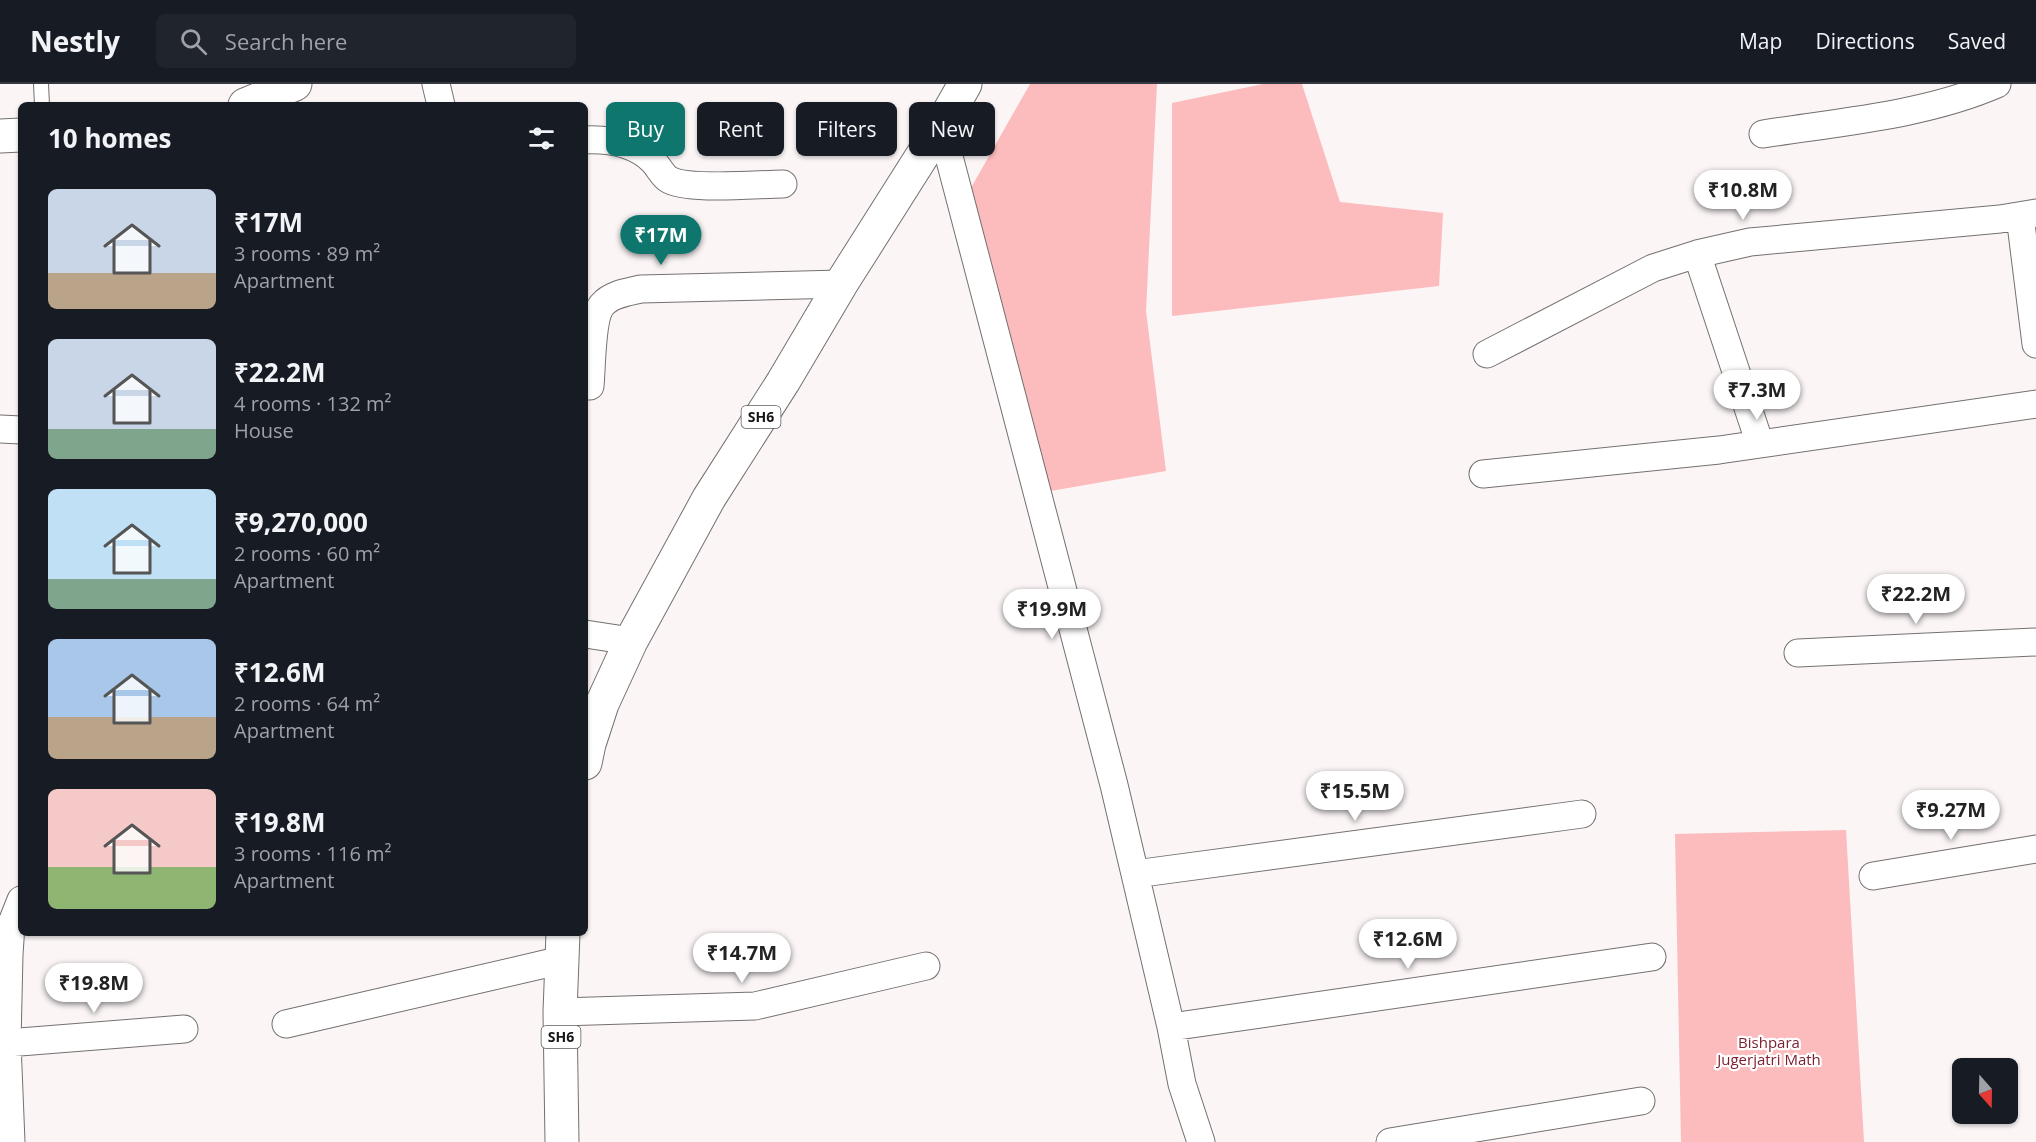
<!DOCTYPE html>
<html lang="en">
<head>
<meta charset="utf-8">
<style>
	body { margin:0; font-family:"Open Sans",sans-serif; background:#20242c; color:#f1f3f6; height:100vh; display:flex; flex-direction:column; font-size:22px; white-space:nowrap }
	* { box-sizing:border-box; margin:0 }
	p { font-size:20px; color:#9ea1a6 }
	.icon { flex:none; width:33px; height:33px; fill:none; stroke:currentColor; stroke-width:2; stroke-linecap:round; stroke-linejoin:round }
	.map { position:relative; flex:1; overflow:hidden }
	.panel { position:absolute; left:18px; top:18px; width:570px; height:834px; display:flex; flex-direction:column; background:#171b24; border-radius:9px; box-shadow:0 2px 4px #0004 }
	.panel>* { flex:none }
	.top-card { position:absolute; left:606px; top:18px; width:570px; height:54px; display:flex; gap:12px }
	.needle { width:39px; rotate:160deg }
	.controls { position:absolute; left:1952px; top:974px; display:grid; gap:12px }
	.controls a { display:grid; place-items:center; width:66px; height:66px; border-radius:9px; background:#171b24; box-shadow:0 2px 4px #0004; font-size:30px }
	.price { position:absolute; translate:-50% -51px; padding:0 14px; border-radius:21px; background:#fff; color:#222; font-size:20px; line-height:39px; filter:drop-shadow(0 2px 3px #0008) }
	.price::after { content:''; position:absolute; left:50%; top:36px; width:18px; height:14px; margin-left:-9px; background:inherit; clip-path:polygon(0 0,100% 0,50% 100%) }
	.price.current { background:#0f766e; color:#fff }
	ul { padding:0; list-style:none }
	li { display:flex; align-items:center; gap:18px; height:150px; padding:0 30px }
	li span { display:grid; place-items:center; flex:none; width:168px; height:120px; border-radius:9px; color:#555 }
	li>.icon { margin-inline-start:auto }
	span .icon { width:72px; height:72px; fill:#fffc; stroke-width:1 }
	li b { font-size:26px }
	h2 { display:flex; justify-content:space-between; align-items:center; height:72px; padding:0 30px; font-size:26px }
	.tag { padding:0 21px; border-radius:9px; background:#171b24; box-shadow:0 2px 4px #0004; font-size:21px; line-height:54px }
	.tag.current { background:#0f766e; color:#fff }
	header { display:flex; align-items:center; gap:36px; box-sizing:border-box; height:84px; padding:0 30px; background:#171b24; border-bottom:2px solid #363941 }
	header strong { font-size:28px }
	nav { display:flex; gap:33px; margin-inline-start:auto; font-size:21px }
	.search { width:420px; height:54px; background:#20242c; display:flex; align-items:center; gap:15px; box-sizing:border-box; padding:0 21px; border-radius:9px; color:#9ea1a6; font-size:22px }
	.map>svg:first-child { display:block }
	.green { fill:#fcbbbd }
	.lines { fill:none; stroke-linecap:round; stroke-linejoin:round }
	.service-casing { stroke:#757070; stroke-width:16 }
	.minor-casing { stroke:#757070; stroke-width:29 }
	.secondary-casing { stroke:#757070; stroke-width:35 }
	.primary-casing { stroke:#757070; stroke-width:35 }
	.service { stroke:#fff; stroke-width:14 }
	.minor { stroke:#fff; stroke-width:27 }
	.secondary { stroke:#fff; stroke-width:33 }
	.primary { stroke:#fff; stroke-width:33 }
	.labels { text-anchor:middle; stroke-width:4.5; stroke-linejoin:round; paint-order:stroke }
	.shield { fill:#fff; stroke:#5c5a5a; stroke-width:1.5 }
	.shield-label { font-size:14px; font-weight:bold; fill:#161414 }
	.park-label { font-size:15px; fill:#7c212f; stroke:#fff }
</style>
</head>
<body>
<header>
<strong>Nestly</strong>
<div class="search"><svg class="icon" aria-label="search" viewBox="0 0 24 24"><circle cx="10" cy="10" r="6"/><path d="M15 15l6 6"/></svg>Search here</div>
<nav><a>Map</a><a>Directions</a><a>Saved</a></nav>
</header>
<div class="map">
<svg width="2036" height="1058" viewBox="0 0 2036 1058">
	<rect width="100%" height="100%" fill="#fbf5f6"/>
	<path class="green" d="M1030 0H1157L1146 227 1166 387 1039 409 968 109Z
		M1263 0H1302L1340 118 1443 129 1439 202 1172 232V19Z
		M1846 746 1864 1058H1681L1675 750Z"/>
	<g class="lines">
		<g class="service-casing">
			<path id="service" d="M41 0 42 21"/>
		</g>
		<g class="minor-casing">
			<path id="minor" d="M436 0 441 21
				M941 42 1114 701 1171 943 1182 1000 1201 1058
				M1763 50C1840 38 1926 31 1997 0
				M585 56C610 55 635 59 653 77 658 82 662 91 668 95 686 107 758 100 783 100
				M2020 132 2036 260
				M1697 170 1760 360
				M1487 270 1653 184 1697 170 1750 158 2000 135 2036 129
				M590 302C592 283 591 234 602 221 611 210 628 208 641 205L841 200
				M0 345 21 346
				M1483 390 1719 366 2036 320
				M585 550 631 557
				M1798 569 2036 558
				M1135 790 1582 730
				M1873 792 2036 765
				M560 928 755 922 926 882
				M286 940 562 876
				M1171 943 1652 873
				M7 959 184 945
				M11 1058 7 959 9 870 11 841 21 816
				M1390 1058 1641 1017"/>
		</g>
		<g class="secondary-casing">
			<path id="secondary" d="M245 21 295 0
				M0 52 21 51"/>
		</g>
		<g class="primary-casing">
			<path id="primary" d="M585 679 589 660 602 620 631 557 709 414 783 298 841 200 941 42 965 0
				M562 1058 560 928 563 849"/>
		</g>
		<use href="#service" class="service"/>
		<use href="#minor" class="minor"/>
		<use href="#secondary" class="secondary"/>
		<use href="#primary" class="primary"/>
	</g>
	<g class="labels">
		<g class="shield">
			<rect x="741.5" y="322" width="39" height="22" rx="4.5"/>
			<rect x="541.5" y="942" width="39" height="22" rx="4.5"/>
		</g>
		<g class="shield-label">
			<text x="761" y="338">SH6</text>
			<text x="561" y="958">SH6</text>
		</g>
		<g class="park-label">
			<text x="1769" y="964">Bishpara<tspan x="1769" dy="17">Jugerjatri Math</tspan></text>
		</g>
	</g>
</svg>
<div class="controls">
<a><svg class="needle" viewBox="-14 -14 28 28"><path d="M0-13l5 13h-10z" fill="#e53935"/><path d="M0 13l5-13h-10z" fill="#9ea1a6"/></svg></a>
</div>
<b class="price" style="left:1743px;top:137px">₹10.8M</b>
<b class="price current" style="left:661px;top:182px">₹17M</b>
<b class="price" style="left:1757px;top:337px">₹7.3M</b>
<b class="price" style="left:1916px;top:541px">₹22.2M</b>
<b class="price" style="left:1052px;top:556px">₹19.9M</b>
<b class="price" style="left:1355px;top:738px">₹15.5M</b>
<b class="price" style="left:1951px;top:757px">₹9.27M</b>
<b class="price" style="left:1408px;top:886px">₹12.6M</b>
<b class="price" style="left:742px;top:900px">₹14.7M</b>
<b class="price" style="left:94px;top:930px">₹19.8M</b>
<div class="top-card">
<a class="tag current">Buy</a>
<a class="tag">Rent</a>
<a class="tag">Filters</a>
<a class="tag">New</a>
</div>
<section class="panel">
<h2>10 homes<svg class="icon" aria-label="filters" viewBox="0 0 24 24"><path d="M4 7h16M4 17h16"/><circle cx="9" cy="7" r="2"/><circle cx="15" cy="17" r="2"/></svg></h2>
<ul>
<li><span style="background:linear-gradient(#c9d6e8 70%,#b9a48a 0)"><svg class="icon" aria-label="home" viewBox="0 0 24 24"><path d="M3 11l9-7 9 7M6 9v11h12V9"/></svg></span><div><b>₹17M</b><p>3 rooms · 89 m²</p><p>Apartment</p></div></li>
<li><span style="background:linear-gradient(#c9d6e8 75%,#7fa58c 0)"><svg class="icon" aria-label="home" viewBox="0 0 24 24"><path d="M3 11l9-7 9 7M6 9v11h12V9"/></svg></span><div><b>₹22.2M</b><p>4 rooms · 132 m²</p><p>House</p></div></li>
<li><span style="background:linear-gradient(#bfe0f5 75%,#7fa58c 0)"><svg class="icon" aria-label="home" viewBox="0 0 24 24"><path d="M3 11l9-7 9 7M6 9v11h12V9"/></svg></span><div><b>₹9,270,000</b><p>2 rooms · 60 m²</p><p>Apartment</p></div></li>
<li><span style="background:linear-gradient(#a9c7e8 65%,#b9a48a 0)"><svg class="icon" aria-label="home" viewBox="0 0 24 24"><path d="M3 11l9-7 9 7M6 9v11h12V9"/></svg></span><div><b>₹12.6M</b><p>2 rooms · 64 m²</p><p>Apartment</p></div></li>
<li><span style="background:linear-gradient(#f6c9c9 65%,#8fb573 0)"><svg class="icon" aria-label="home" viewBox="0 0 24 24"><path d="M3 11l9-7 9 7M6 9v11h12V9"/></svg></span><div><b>₹19.8M</b><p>3 rooms · 116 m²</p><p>Apartment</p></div></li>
</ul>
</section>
</div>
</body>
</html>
